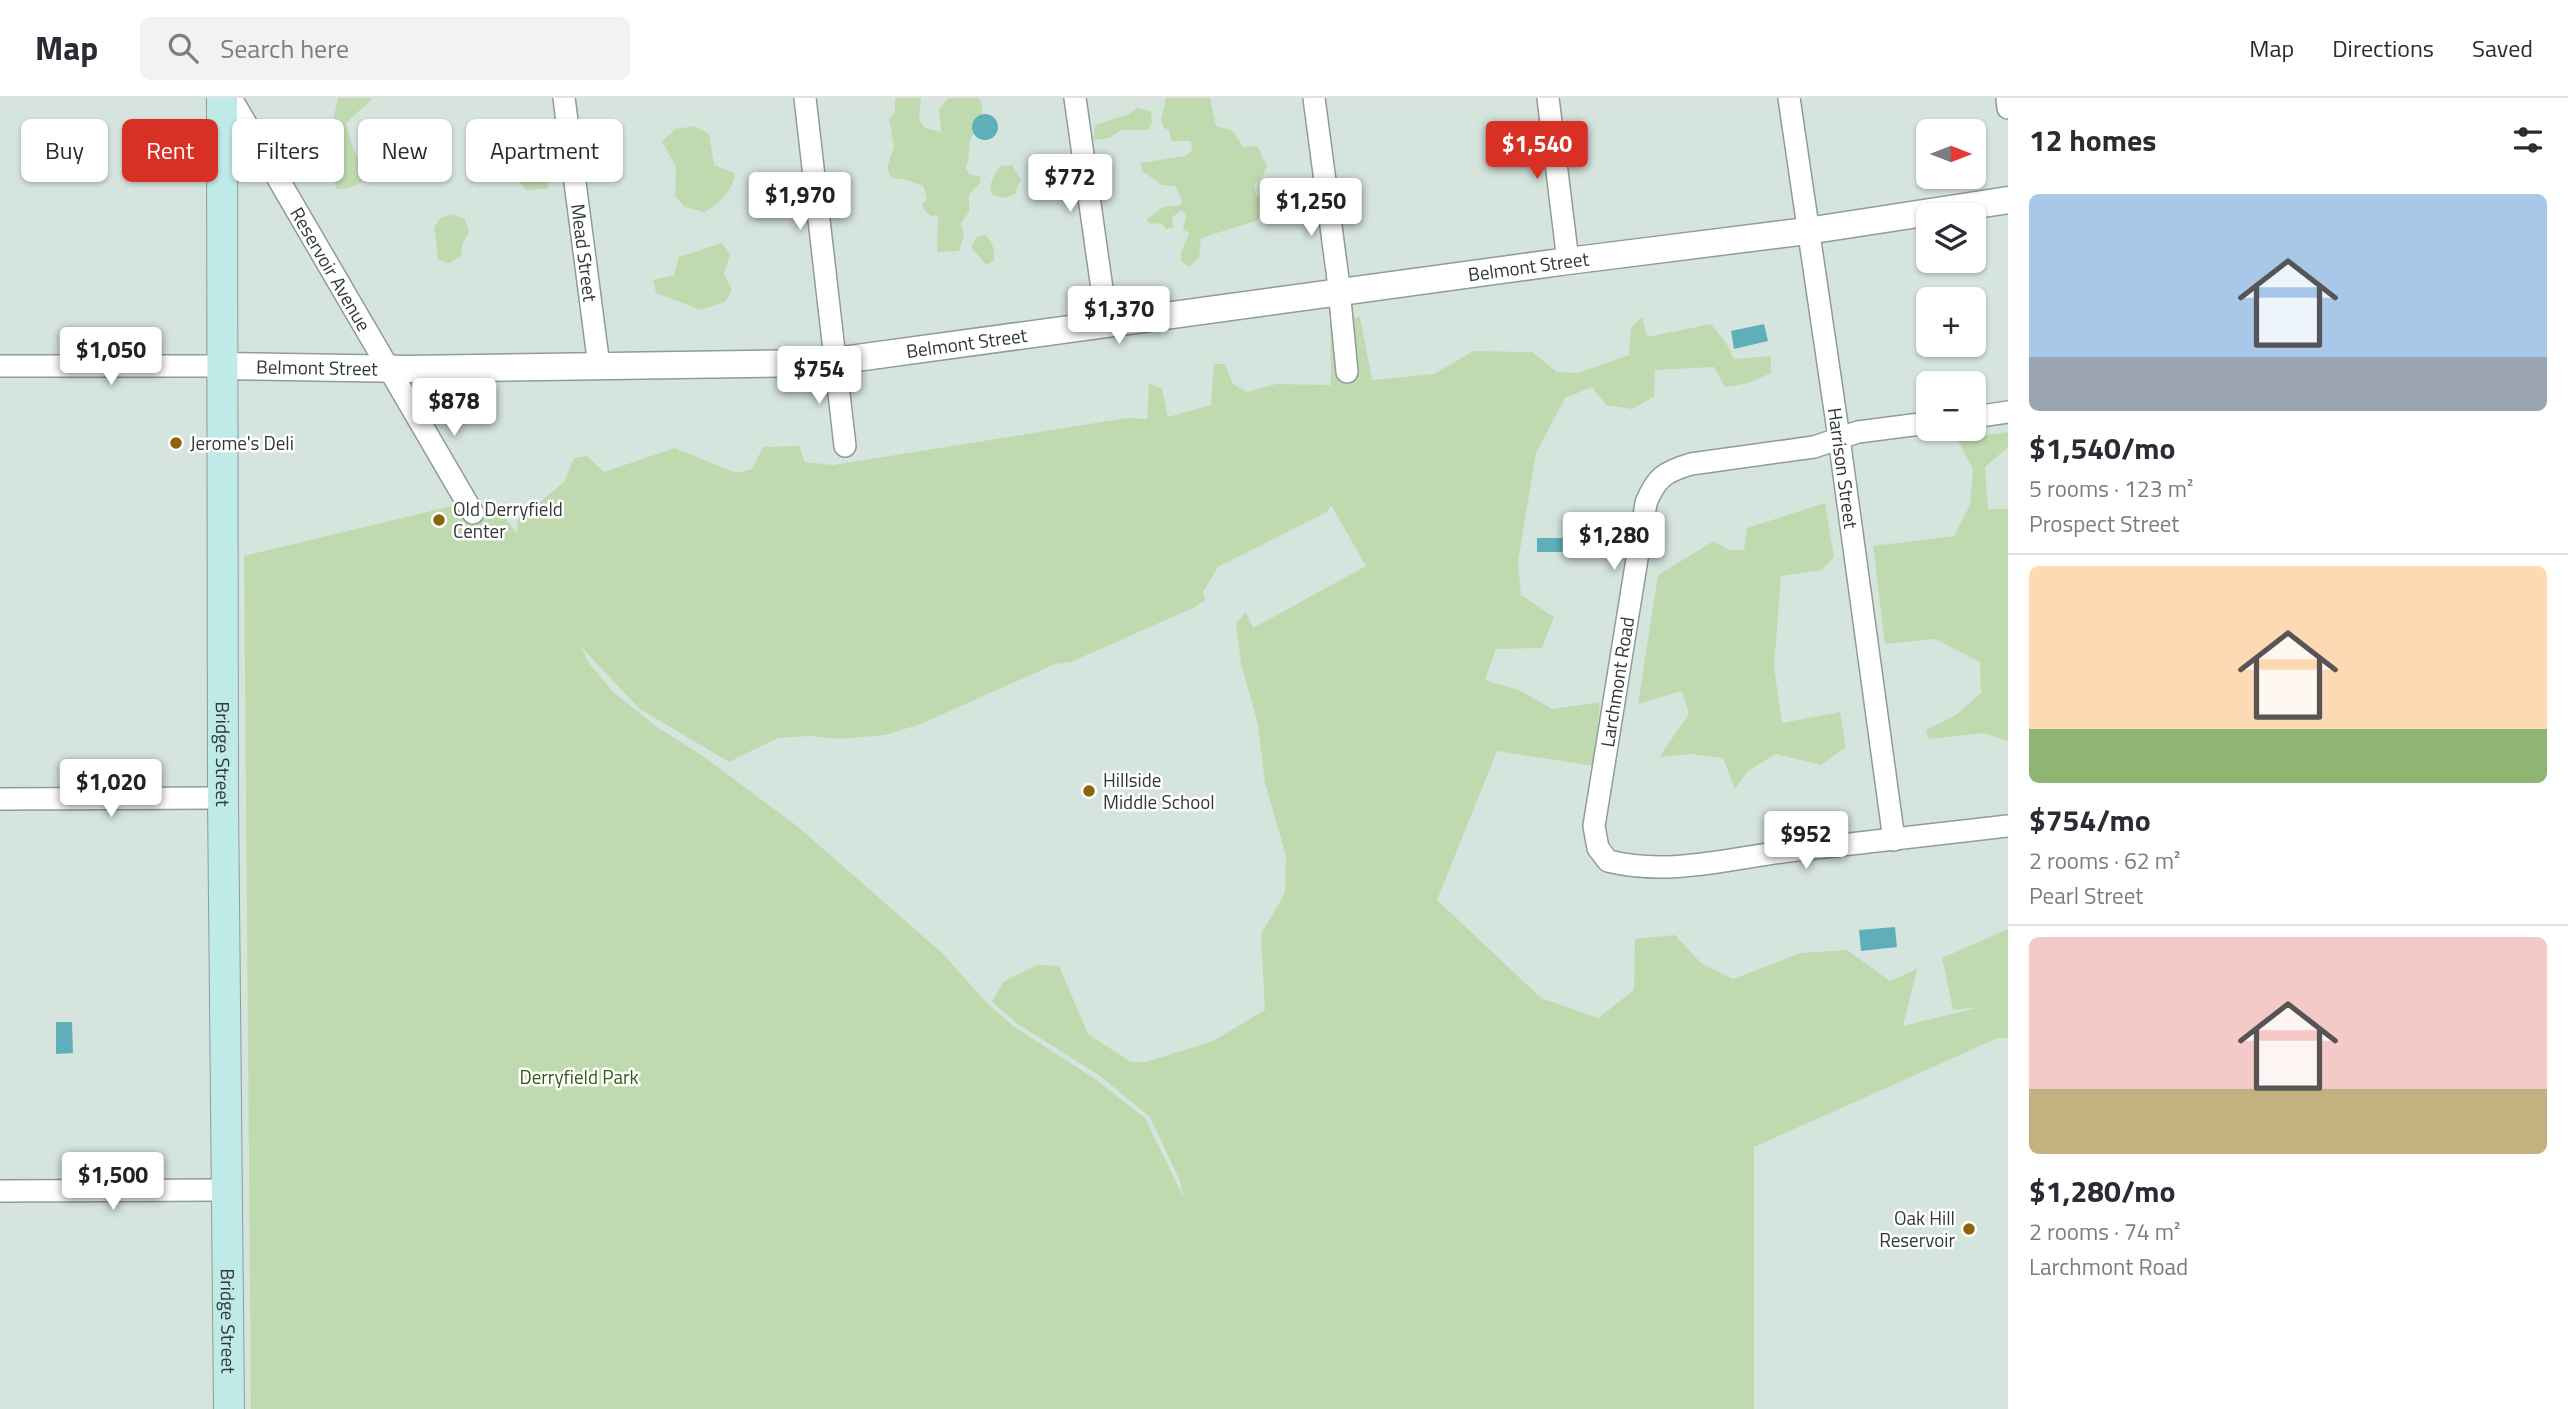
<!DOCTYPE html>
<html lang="en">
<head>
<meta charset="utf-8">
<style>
	body { margin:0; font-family:"Titillium Web",sans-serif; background:#f2f2f3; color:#2b2b33; height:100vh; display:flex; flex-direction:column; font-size:26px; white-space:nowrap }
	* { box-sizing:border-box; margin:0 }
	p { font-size:23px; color:#7c7c81 }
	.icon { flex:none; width:38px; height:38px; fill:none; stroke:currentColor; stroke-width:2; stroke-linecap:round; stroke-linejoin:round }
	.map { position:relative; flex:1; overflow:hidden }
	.drawer { display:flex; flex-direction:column; background:#fff; width:560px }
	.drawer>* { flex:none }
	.banner { position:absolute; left:21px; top:21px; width:665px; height:63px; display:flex; gap:14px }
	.needle { width:46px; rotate:90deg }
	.tools { position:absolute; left:1916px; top:21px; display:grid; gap:14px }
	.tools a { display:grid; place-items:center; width:70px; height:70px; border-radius:10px; background:#fff; box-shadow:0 2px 5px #0004; font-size:35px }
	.price { position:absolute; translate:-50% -60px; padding:0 16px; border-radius:7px; background:#fff; color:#222; font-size:23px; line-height:46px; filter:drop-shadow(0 2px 4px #0008) }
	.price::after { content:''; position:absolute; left:50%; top:42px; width:21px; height:16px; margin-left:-10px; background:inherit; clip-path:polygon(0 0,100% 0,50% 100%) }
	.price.current { background:#d93025; color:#fff }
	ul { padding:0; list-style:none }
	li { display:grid; align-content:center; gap:14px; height:371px; padding:0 21px }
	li+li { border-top:2px solid #e1e1e2 }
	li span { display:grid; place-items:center; height:217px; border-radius:10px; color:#555 }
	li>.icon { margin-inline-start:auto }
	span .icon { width:126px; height:126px; fill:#fffc; stroke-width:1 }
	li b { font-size:30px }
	h2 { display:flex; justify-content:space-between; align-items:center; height:84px; padding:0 21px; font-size:30px }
	.chip { padding:0 24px; border-radius:10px; background:#fff; box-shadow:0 2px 5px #0004; font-size:24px; line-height:63px }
	.chip.current { background:#d93025; color:#fff }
	header { display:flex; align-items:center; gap:42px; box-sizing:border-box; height:98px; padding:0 35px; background:#fff; border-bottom:2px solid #e1e1e2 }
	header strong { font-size:33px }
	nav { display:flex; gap:38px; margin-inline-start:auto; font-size:24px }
	.search { width:490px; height:63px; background:#f2f2f3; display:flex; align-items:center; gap:18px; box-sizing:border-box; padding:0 24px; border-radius:10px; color:#7c7c81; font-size:26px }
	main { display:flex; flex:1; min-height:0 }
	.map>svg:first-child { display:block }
	.green { fill:#c0dab0; fill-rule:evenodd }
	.water { fill:#5fafbb }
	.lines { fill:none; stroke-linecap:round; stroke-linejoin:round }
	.minor-casing { stroke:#8f9c97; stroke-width:24 }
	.tertiary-casing { stroke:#8f9c97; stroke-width:29 }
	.secondary-casing { stroke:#8f9c97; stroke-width:32 }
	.minor { stroke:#fff; stroke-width:21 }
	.tertiary { stroke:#fff; stroke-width:26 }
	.secondary { stroke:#beeae8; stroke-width:30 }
	.poi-dot { fill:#8e640a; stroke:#fff; stroke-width:2.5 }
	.labels { text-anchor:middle; stroke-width:5; stroke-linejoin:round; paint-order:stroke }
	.street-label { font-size:19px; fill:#323836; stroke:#fff }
	.poi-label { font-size:19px; fill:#323836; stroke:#fff; text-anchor:start }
	.park-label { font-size:19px; fill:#345b10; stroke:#fff }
</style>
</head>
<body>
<header>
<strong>Map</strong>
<div class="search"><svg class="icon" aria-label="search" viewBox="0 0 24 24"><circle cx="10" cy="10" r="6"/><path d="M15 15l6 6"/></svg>Search here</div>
<nav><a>Map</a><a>Directions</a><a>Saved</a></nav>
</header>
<main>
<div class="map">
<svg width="2008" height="1311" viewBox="0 0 2008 1311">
	<rect width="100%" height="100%" fill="#d6e4de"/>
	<path class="green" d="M338 0H373L346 25C351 44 354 60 370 72 363 88 353 90 337 91L332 75 340 58 341 37 333 23Z
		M895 0H921L919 22 925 30 941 34 939 11 949 0H979C989 18 972 31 969 48 968 58 970 61 965 70L970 76 981 79 980 85 969 97V114L961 125 964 137 959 153 937 154 938 117 931 118 925 113 922 107 927 100 923 88 904 81 891 80 887 70 894 48 889 21 895 15Z
		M1166 0H1210L1216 28 1233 33 1243 49 1257 48 1267 68 1262 79 1254 87 1256 98 1262 97 1265 103 1258 122 1201 140 1199 160 1189 169 1181 163V154L1189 136 1183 131 1186 118 1182 112 1172 119 1173 130 1166 131 1162 126 1149 125 1147 121 1163 109 1180 107 1182 103 1175 88 1162 87 1142 73 1141 65 1185 58 1192 53 1191 43H1172L1169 32 1164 30 1161 22Z
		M1137 10 1151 13 1152 25 1148 32H1121L1110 40 1094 42 1095 27 1129 16Z
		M695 28 709 36 714 67 735 75C733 92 719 107 704 114L685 109 675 98 676 69 662 43 676 31Z
		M497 30 526 32 555 58 547 91 526 92 505 69 496 66 483 53 485 37Z
		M1012 67 1021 81 1015 96 1005 100 992 97C987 86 995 77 1000 68Z
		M453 116 465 121 469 134 463 145 461 158 449 165 438 162C436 150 437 142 434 130L440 120Z
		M986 137C993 145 995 152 994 163L986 167 971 149 977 139Z
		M722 145 730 157 724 176 732 192 726 203 701 212 656 195 653 182 674 177 679 159Z
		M1360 219 1372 282 1434 276 1473 253 1532 254 1557 274 1578 275 1629 257 1631 229 1642 219 1647 239 1711 226 1726 245 1734 261 1771 258V275L1749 285 1725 289 1714 269 1655 272 1654 299 1632 311 1606 307 1592 289 1565 300 1536 355 1518 464 1521 497 1554 519 1542 550 1496 551 1485 582 1521 593 1552 611 1600 604 1594 668 1497 653 1437 802 1541 900 1598 920 1634 892 1635 841 1675 837 1701 865 1733 881 1801 855 1847 852 1890 883 1917 871 1903 928 1980 909 1953 912 1942 860 2008 831V940H1998L1754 1049V1311H251L244 458 452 408 504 418 517 436 518 422 564 384 574 360 587 358 604 374 675 350 736 375 752 371 763 349 799 348 805 364 833 367 1127 320 1147 321 1149 286 1162 290 1168 319 1211 307 1214 266H1225L1233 286 1247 294 1276 286 1331 287 1330 223ZM1331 407 1366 468 1253 530 1246 514 1236 525 1241 566 1258 626 1265 685 1286 758 1285 795 1261 836 1265 912 1213 943 1146 964H1131L1088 936 1059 868 1037 867 1003 884 992 904 1018 926 1100 978 1150 1019 1179 1081 1184 1100 1145 1020 1095 981 1013 928 987 905 942 855 797 728 703 658 657 629 613 594 589 565 581 549 640 611 729 664 778 640 810 638 840 641 885 637 921 626 1055 566 1071 564 1195 509 1205 502 1203 494 1218 469 1327 414Z
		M2008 334V349L1985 369 1988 411H2008V643L1984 635 1929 641 1926 632 1956 617 1981 595 1980 564 1935 541 1885 546 1873 448 1954 438 1970 407 1973 371 1957 341Z
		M1825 405 1834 459 1822 472 1781 478 1774 569 1782 625 1840 614 1846 649 1821 667 1776 656 1748 673 1735 691 1723 660 1691 656 1659 659 1689 616 1682 593 1638 606 1658 477 1714 443 1729 452H1744L1747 430Z"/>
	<path class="water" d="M972 29a13 13 0 1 1 26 0a13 13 0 1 1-26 0Z
		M1764 226 1768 243 1734 251 1731 233Z
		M1537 440H1568V454H1537Z
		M1895 829 1897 849 1861 853 1859 832Z
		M56 924H72L73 955 56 956Z"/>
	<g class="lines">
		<g class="minor-casing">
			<g id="minor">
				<path id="s1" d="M231 0 473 415"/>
				<path id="s2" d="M564 0 599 268"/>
				<path d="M805 0 845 348"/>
				<path d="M1075 0 1107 226"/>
				<path d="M1314 0 1338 181 1347 274"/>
				<path d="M1548 0 1568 163"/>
				<path id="s3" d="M1789 0 1839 340 1894 742"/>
				<path d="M2007 0 2008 10"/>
				<path d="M0 268H221"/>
				<path d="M1974 319 2008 314"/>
				<path d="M1928 325 1858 334 1814 349 1691 366C1664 374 1656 380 1646 405L1594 728 1598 750 1608 763C1669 778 1727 761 1789 753 1862 744 1935 737 2008 728"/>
				<path d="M0 701 223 700"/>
				<path d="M0 1093 225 1092"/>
			</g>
		</g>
		<g class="tertiary-casing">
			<g id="tertiary">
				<path id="s4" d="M221 268 409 271 820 265 1568 163 1807 133 2008 102"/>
			</g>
		</g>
		<g class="secondary-casing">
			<g id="secondary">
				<path id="s5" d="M222 0 223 700 229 1311"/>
			</g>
		</g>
		<use href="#minor" class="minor"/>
		<use href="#tertiary" class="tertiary"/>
		<use href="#secondary" class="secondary"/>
	</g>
	<g class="poi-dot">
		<circle cx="176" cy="345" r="7"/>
		<circle cx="439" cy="422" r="7"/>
		<circle cx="1089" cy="693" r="7"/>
		<circle cx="1969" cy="1131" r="7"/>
	</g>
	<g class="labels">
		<g class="street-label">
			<text dy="7" stroke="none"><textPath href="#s2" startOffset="156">Mead Street</textPath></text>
			<text dy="7" stroke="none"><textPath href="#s4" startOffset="1314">Belmont Street</textPath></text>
			<text dy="7" stroke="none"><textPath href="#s1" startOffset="198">Reservoir Avenue</textPath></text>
			<text dy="7" stroke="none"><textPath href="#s4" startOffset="747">Belmont Street</textPath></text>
			<text dy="7" stroke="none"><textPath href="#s4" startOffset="96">Belmont Street</textPath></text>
			<text dy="7" stroke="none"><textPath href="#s3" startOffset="374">Harrison Street</textPath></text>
			<text transform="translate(1617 584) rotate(-81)" y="7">Larchmont Road</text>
			<text dy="7" stroke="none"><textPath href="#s5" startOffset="656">Bridge Street</textPath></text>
			<text dy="7" stroke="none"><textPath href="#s5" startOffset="1223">Bridge Street</textPath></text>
		</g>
		<g class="poi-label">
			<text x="190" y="352">Jerome's Deli</text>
			<text x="453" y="418">Old Derryfield<tspan x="453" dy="22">Center</tspan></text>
			<text x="1103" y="689">Hillside<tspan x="1103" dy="22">Middle School</tspan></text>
			<text x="1955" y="1127" text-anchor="end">Oak Hill<tspan x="1955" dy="22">Reservoir</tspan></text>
		</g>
		<g class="park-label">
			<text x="579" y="986">Derryfield Park</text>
		</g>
	</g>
</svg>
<div class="tools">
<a><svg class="needle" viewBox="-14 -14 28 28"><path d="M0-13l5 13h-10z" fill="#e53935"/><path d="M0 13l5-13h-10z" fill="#7c7c81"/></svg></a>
<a><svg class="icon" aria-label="layers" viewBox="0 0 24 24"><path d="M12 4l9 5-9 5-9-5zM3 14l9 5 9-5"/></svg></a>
<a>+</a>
<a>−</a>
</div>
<b class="price current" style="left:1537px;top:83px">$1,540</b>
<b class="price" style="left:1070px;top:116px">$772</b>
<b class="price" style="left:800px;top:134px">$1,970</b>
<b class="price" style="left:1311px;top:140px">$1,250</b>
<b class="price" style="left:1119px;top:248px">$1,370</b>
<b class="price" style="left:111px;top:289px">$1,050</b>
<b class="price" style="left:819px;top:308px">$754</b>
<b class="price" style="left:454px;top:340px">$878</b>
<b class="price" style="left:1614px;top:474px">$1,280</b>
<b class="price" style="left:111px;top:721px">$1,020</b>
<b class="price" style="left:1806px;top:773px">$952</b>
<b class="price" style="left:113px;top:1114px">$1,500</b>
<div class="banner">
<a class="chip">Buy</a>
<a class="chip current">Rent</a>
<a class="chip">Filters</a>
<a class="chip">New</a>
<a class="chip">Apartment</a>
</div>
</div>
<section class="drawer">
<h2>12 homes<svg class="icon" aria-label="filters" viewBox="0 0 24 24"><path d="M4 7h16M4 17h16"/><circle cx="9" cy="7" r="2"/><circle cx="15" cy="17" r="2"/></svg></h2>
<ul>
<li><span style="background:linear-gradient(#a9c7e8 75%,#9aa5b1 0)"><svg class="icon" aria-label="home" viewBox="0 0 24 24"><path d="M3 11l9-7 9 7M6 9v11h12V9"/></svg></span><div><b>$1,540/mo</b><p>5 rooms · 123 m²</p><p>Prospect Street</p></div></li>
<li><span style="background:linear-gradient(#ffd9b3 75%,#8fb573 0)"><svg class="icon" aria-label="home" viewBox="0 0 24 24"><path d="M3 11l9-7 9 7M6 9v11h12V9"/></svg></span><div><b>$754/mo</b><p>2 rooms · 62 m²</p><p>Pearl Street</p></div></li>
<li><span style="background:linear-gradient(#f6c9c9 70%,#c2b280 0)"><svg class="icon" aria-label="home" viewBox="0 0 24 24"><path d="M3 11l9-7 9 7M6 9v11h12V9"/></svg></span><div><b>$1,280/mo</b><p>2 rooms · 74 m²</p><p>Larchmont Road</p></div></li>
</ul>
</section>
</main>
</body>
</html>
